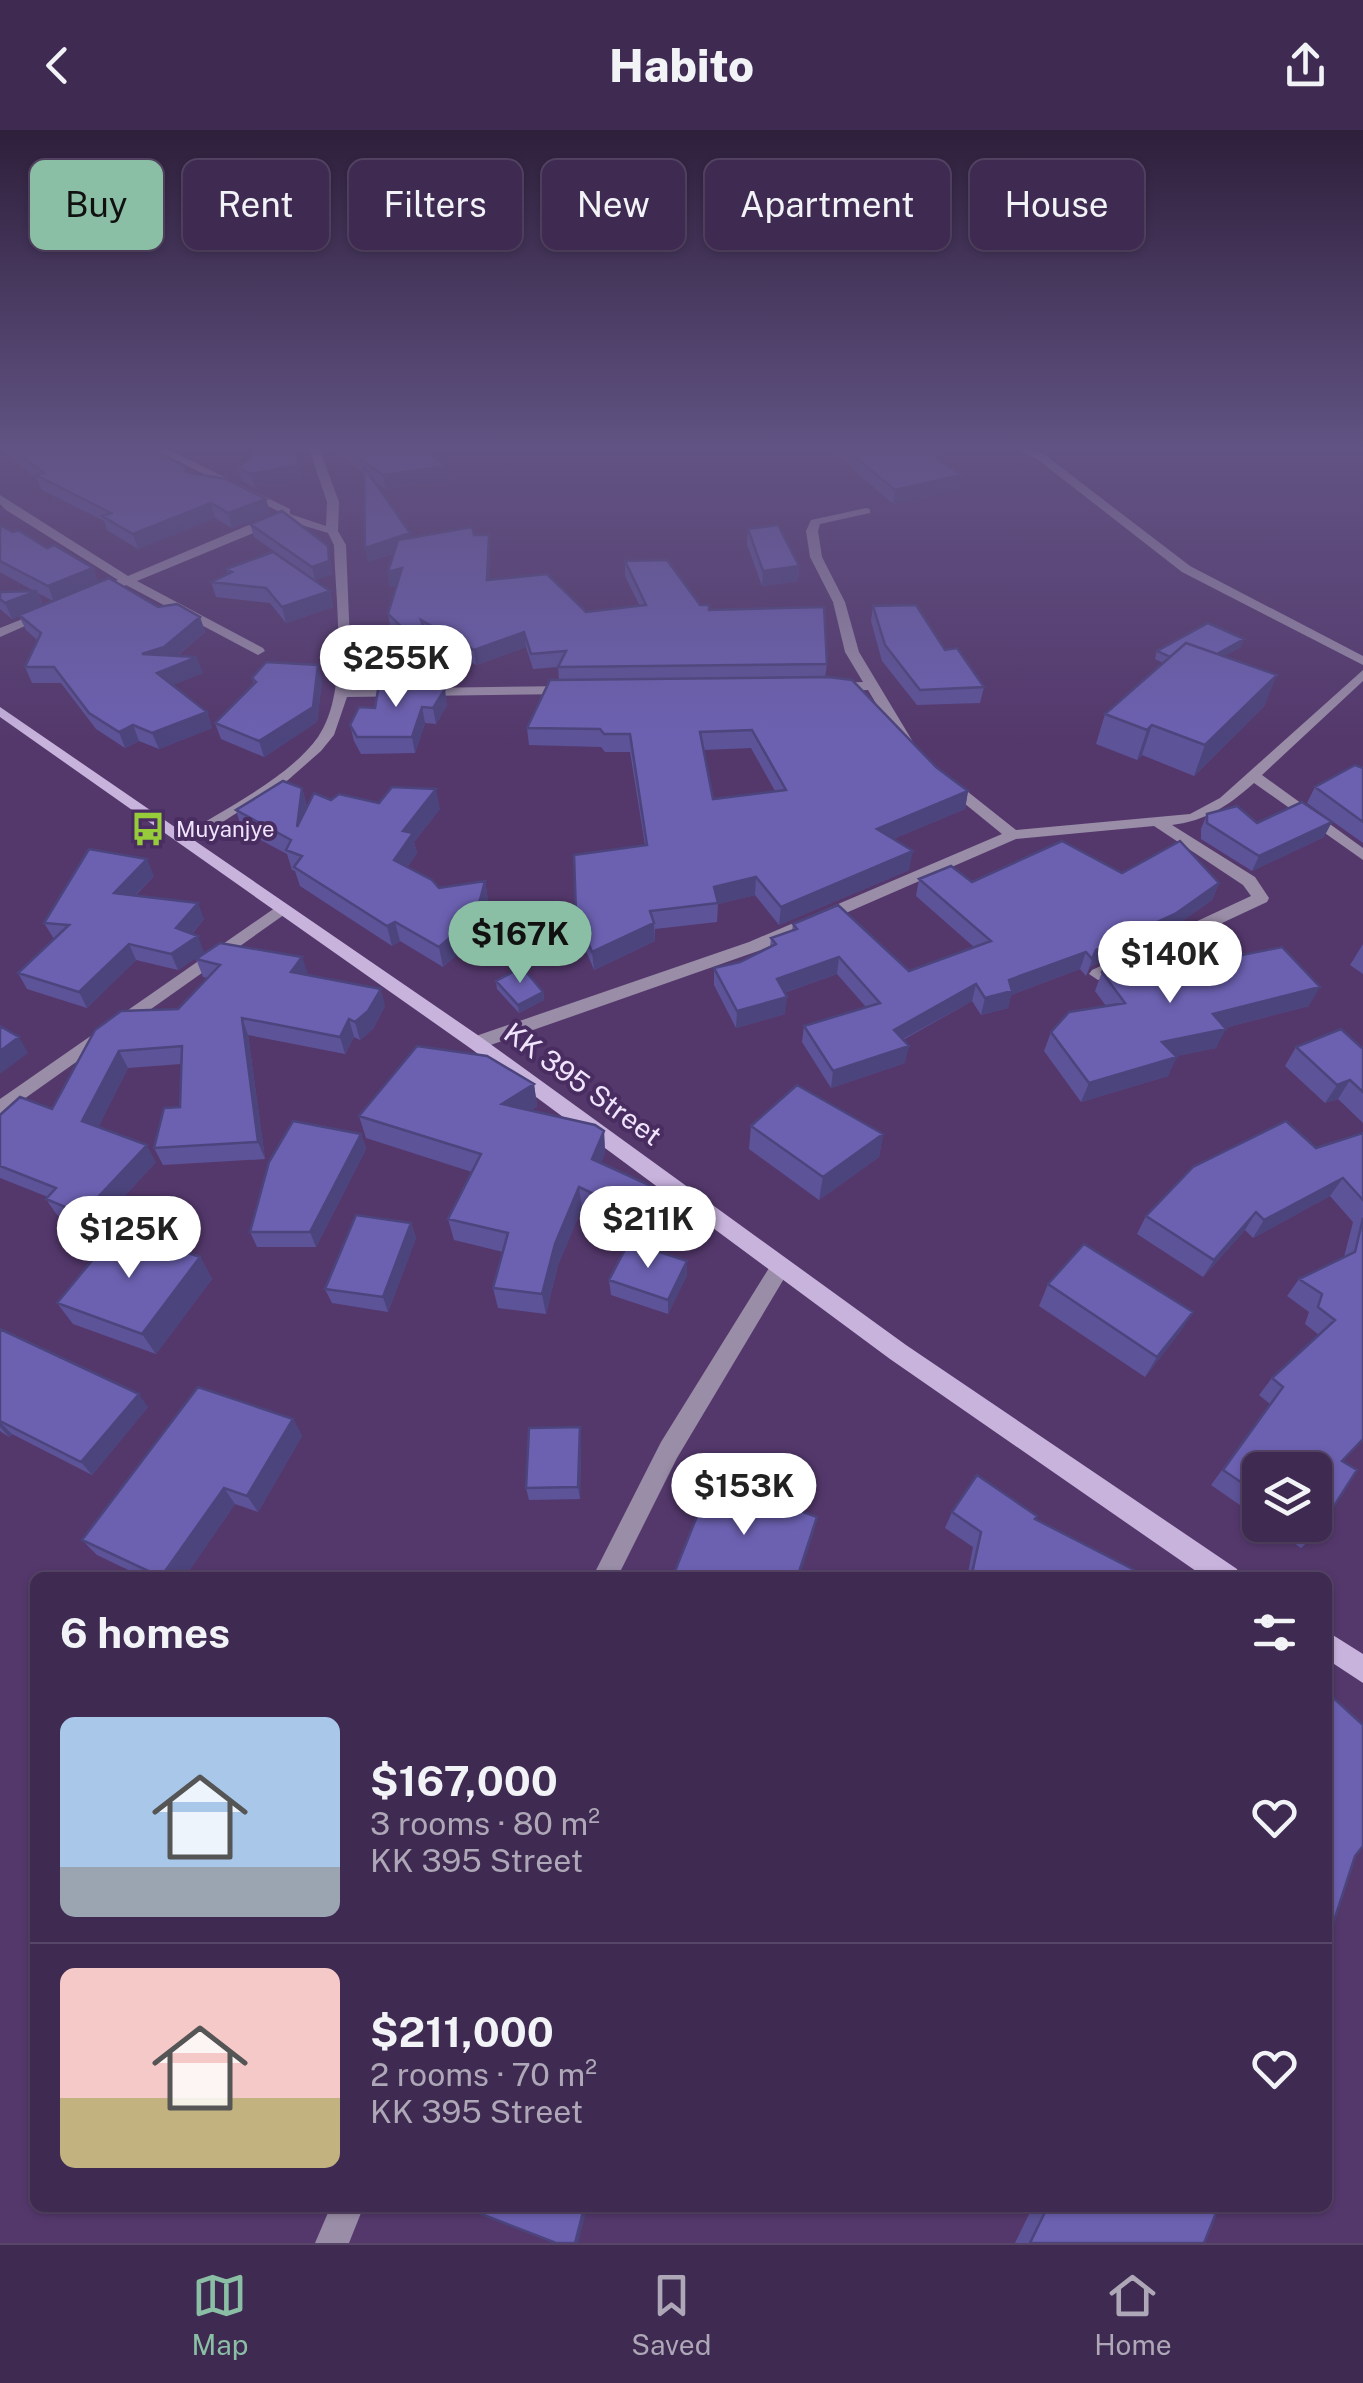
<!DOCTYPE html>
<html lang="en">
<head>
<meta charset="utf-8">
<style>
	body { margin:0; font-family:"Public Sans",sans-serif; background:#463258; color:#f1f3f6; height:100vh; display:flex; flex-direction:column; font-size:38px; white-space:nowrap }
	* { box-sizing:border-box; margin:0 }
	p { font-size:32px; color:#ada7b7 }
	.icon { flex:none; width:55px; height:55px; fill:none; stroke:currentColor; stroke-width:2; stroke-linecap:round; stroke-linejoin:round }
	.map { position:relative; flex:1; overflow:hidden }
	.side { position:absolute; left:30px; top:1442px; width:1302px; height:640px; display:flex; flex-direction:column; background:#3f2a51; border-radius:15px; box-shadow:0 2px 8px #0004,0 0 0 2px #584668 }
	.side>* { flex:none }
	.hud { position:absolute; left:30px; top:30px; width:1305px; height:90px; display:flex; gap:20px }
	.buttons { position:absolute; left:1242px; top:1322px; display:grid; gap:20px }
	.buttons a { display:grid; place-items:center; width:90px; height:90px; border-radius:15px; background:#3f2a51; box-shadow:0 2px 8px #0004,0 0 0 2px #584668; font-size:50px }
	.price { position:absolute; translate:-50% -85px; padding:0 22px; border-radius:35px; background:#fff; color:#222; font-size:32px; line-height:65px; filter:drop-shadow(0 2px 5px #0008) }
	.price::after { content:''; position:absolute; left:50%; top:60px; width:30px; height:22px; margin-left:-15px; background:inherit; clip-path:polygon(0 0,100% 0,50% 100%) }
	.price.on { background:#8abfa5; color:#111 }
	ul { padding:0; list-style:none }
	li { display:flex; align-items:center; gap:30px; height:250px; padding:0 30px }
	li+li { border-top:2px solid #584668 }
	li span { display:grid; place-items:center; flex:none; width:280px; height:200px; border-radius:15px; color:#555 }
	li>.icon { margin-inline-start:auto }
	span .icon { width:120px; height:120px; fill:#fffc; stroke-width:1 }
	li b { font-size:42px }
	h2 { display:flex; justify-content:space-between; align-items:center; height:120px; padding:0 30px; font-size:42px }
	.pill { padding:0 35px; border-radius:15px; background:#3f2a51; box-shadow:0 2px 8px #0004,0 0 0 2px #584668; font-size:35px; line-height:90px }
	.pill.on { background:#8abfa5; color:#111 }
	header { display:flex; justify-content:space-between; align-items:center; height:130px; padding:0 30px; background:#3f2a51; font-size:45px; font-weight:800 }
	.menu { display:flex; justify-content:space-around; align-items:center; height:140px; border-top:2px solid #584668; background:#3f2a51; font-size:28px; color:#ada7b7 }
	.menu a { display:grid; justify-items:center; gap:5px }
	.menu .on { color:#8abfa5 }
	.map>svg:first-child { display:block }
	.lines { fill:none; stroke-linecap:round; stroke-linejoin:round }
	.street { fill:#9a8da7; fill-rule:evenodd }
	.secondary { fill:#c8b3dd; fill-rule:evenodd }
	.wall { fill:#5d5398; fill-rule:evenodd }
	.shaded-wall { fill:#4c447c }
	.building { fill:#6c61b1; stroke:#4c447c; stroke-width:2.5; fill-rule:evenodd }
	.labels { text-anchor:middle; stroke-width:8; stroke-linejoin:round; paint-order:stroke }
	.far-poi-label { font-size:22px; fill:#f0e4fd; stroke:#492d61; text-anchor:start }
	.street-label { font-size:28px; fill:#f0e4fd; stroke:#492d61 }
</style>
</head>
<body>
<header><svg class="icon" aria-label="back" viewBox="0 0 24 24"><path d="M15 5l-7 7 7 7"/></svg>Habito<svg class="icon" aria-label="share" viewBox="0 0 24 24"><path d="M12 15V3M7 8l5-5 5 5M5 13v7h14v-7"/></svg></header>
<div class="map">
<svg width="1363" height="2113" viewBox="0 0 1363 2113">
	<rect width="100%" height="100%" fill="#54386c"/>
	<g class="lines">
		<path class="street" d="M146 315H159L290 379V384L326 396 327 372 308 315H318L339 372 338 401 346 415 350 513 348 559 569 556 576 560 569 564 347 567 334 605 321 621 288 650 190 713H180V707C222 680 289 648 318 607 350 561 335 469 334 415L328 403 285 390 137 451 263 518 265 521 258 525 126 455 99 467H91V461L118 450 6 380 0 374V365L128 446 280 382Z
			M1010 315H1023L1045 325 1190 436 1363 526V535L1182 442 1037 329Z
			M866 378 870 379V383L820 394 818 401 822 427 845 472 859 522 913 612 906 616 899 612 868 560 833 561 826 557 833 553 863 552 845 522 833 472 810 427 806 401 811 390Z
			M40 482 50 485 0 507V498Z
			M1363 540V551L1262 645 1363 718V730L1254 653C1228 676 1206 691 1172 695L1255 747 1269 768 1267 772 1104 848 1098 850 1089 844 1092 840 1251 766 1243 755 1154 696 1016 709 761 820 482 918 476 919 467 913 470 908 749 812 1002 704 943 656V650H953L1016 700 1190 684 1220 668Z
			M282 773 290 778 288 782 0 986V969Z
			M781 1127 788 1130 792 1136 788 1142 677 1328 617 1448H592L661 1312 774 1130Z
			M330 2078H363L349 2113H315Z"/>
		<path class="secondary" d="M0 577 482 908 906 1215 1237 1439 1240 1448H1206L890 1229 470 918 0 587Z
			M1328 1502 1363 1524V1553L1328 1530Z"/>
	</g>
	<path class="wall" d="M0 315H145L186 337 188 342 266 369 270 384 232 398 215 388 138 419 107 400 104 391 42 360 37 349 0 319Z
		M324 315H438L425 320 449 350 385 359 373 350 410 408 489 405 490 419 489 450 586 482 640 476 625 446V431L700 475 827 534 825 547 936 637 968 661 965 679 893 709 909 740 779 795 755 765 718 774 717 792 655 799V811L594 840 578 801 576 783 645 715 630 622H605L601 617 529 615 527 598 559 550 558 537 533 539 526 517 476 535 427 506 447 575 436 594 425 593 415 623 361 624 354 611 350 595 375 578 384 554 381 540 403 511 391 499 388 484 396 455 390 457 388 442 394 423 368 432 364 343ZM751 618 775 661 713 669 703 620Z
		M825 315H966L965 321 945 334 961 345 959 359 893 374Z
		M238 338 302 348 254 357 242 351Z
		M250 394 328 416 332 444 315 450 254 407Z
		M0 395 93 438 98 453 158 477 200 487 205 502 177 526 203 543 172 555 207 582 212 598 159 619 139 611 125 618 96 599 61 553H32L25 537 37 510 26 500 19 486 12 489 0 479V462L34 461 0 442ZM38 463 53 471 43 475Z
		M748 399 799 436 798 451 762 456 747 414Z
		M226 439 330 461 333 477 286 493 270 473 216 467 211 452 228 444Z
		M873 476 945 520 984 557 980 573 917 575 882 531 871 491Z
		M1241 517 1224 526 1265 575 1194 646 1142 625 1137 630 1096 614 1105 584 1163 533 1155 529 1157 521Z
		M318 535 322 551 317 592 264 627 221 609 215 593 254 554 252 548Z
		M1363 638V713L1307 673 1315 657Z
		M302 658 307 677 331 670 440 679 414 712 417 723 407 737 439 758 485 751 488 770 480 804 443 837 400 811 392 816 300 756 295 741 292 740 287 724 242 700 236 680Z
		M1207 684 1257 693 1324 707 1252 741 1201 709V699Z
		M1122 743 1219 753 1212 770 1168 801 1090 837 1086 846 1080 839 1011 865 1008 878 981 885 972 871 903 910 905 933 831 958 802 912 804 896 866 877 837 844 784 863 785 884 736 898 714 855V838L740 832 770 817 771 808 792 801 793 794 909 841 974 817 916 766 919 749 972 752Z
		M154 746 135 766 204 789 192 804 204 822 178 840 136 830 87 878 27 859 18 843 54 809 44 793Z
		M1363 814V844L1350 835Z
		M196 829 308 844 385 876 373 899 360 910 354 907 345 924 248 905 265 1029 163 1035 154 1018 180 977 181 934 128 938 98 997 156 1032 93 1100 57 1085 46 1069 48 1067 0 1048V985L52 979 95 900 178 879 208 848 203 847Z
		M1178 838 1309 876 1224 898 1216 918 1176 926 1168 946 1081 972 1044 921 1051 902 1106 876 1095 861 1102 842Z
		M496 851 543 862 544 870 519 883 497 859Z
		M1296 917 1363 919V993L1338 969 1325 973 1285 936Z
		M534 954 537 976 530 981 604 1001 605 1023 601 1033 660 1082 642 1107 582 1078 558 1135 546 1184 498 1178 493 1158 503 1122 454 1110 448 1089 472 1042 366 1008 359 986Z
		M751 996 883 1004 879 1027 819 1070 749 1019Z
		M1363 1003V1310L1342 1331 1316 1404 1301 1418 1268 1395H1315L1260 1340V1389L1211 1355 1270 1274 1259 1265 1272 1248 1319 1205 1305 1194 1309 1182 1287 1166 1299 1149 1344 1127 1353 1092 1330 1066 1253 1108 1245 1100 1203 1147 1137 1104 1146 1086 1316 1018Z
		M361 1004 366 1019 316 1117H257L250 1102Z
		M411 1093 416 1108 388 1182 332 1173 325 1159Z
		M200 1127 212 1149 156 1224 73 1194 57 1173Z
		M687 1145 668 1184 611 1165 609 1150Z
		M1048 1154 1193 1182 1179 1203 1145 1247 1039 1176Z
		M0 1199 148 1277 92 1345 12 1304 9 1307 0 1301Z
		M293 1289 302 1306 258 1382 235 1374 184 1448H145L97 1425 82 1410Z
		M580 1297 581 1310 580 1369 529 1370 526 1358Z
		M952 1382 1035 1389 1150 1448H967L973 1417 945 1398Z
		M1032 2078H1218L1204 2113H1015Z"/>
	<path class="shaded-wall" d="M298 315 302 348 254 357 251 344Z
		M413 315H438L415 323Z
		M957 315H966L965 321 935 340 937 327Z
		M447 336 449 350 385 359 383 345Z
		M961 345 959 359 893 374 895 360Z
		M266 369 270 384 232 398 228 383Z
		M211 373 215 388 138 419 133 404Z
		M410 403 412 416 368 432 365 418Z
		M489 405 490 419 489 465 487 450Z
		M328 416 332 444 315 450 312 437Z
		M799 436 798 451 762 456 763 441Z
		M93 438 98 454 54 472 48 456Z
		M402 438 404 452 390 457 388 442Z
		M37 461 43 476 12 489 5 473Z
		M330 461 333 477 286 493 282 477Z
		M200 487 205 502 169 532 142 524Z
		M524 502 526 517 476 535 474 520Z
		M1244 509 1241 517 1190 545 1192 537Z
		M197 527 203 543 163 559 157 543Z
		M318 535 322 551 317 592 264 627 259 611Z
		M1277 545 1265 575 1194 646 1205 615Z
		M445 559 447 575 436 594 433 578Z
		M422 577 425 593 415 623 412 607Z
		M207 582 212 598 159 619 152 603Z
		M133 595 139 611 125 618 119 602Z
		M1152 595 1142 625 1137 630 1147 600Z
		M302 658 307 678 297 697Z
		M436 659 440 679 414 712 417 723 398 749 394 730 403 701Z
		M968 661 965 679 874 717 877 699Z
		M1332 692 1324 707 1252 741 1259 726Z
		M913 721 909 740 779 795 781 777Z
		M147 729 154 746 121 779 114 763Z
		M756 747 755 765 718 774 714 757Z
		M485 751 488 770 480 804 443 837 439 817Z
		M1219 753 1212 770 1168 801 1090 837 1086 846 1096 820Z
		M198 773 204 789 182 815 176 798Z
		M395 792 400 811 392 816 387 796Z
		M654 793 655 811 594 840 592 822Z
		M198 806 204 822 178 840 171 824Z
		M129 814 136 830 87 878 79 862Z
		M1086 822 1080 839 1011 865 1008 878 981 885 985 868 1009 850Z
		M302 827 308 844 297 860 291 842Z
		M839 827 837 844 775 866 777 849Z
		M976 854 972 871 890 916 894 900Z
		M1320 857 1309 876 1204 903 1213 884Z
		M381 859 385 876 373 899 360 910 355 892Z
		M543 862 544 870 519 883 518 875Z
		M787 867 785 884 736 898 737 881Z
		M242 888 248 905 265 1029 258 1012Z
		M349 889 354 907 345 924 340 907Z
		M1226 899 1216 918 1154 931 1162 912Z
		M19 907 28 923 0 944V921Z
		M909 916 905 933 831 958 833 941Z
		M119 921 128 938 93 1008 82 991Z
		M1177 927 1168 946 1081 972 1089 953Z
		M1350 950 1338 969 1325 973 1337 955Z
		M534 954 537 976 505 996 502 974Z
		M604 1001 605 1023 594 1051 592 1029Z
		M361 1004 366 1019 316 1117 310 1102Z
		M883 1004 879 1027 819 1070 823 1047Z
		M147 1015 156 1032 93 1100 82 1084Z
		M1343 1048 1330 1066 1253 1108 1264 1090Z
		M579 1057 582 1078 558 1135 546 1184 542 1164 555 1114Z
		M660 1060V1082L642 1107 641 1086Z
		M1256 1082 1245 1100 1203 1147 1214 1130Z
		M411 1093 416 1108 388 1182 383 1167Z
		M200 1127 212 1149 156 1224 142 1204Z
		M687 1131V1145L668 1184V1170Z
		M1193 1182 1179 1203 1145 1247 1157 1227Z
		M139 1264 148 1277 92 1345 81 1332Z
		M293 1289 302 1306 258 1382 247 1366Z
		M0 1292 12 1304 9 1307 0 1297Z
		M580 1297 581 1310 580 1369 578 1357Z
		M224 1358 235 1374 184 1448H162Z
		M817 1387 813 1405 799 1448H797Z
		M584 2078H587L578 2113H575Z"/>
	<path class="building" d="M7 315H145L186 337V342L226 349 266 369 228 383 211 373 133 404 102 386 111 383 36 345 44 343Z
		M262 315H296L299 335 251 344 238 338Z
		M340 315H419L447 336 383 345Z
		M840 315H957L937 327 961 345 895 360Z
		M364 337 410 403 365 418Z
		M282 381 328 416 329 431 312 437 250 394Z
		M0 395 13 402 18 400 47 418 54 415 93 438 48 456 0 431Z
		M778 395 799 436 763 441 748 399Z
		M472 397 474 405H489L487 450 547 444 586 482 646 475 625 431 667 430 700 475H709V480L824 477 827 534 558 537 566 521 531 524 524 502 474 520 421 490 438 539 381 540 386 520 412 507 388 484 402 438 388 442 398 410Z
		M273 422 330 461 282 477 266 458 211 452 232 442 226 439Z
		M109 448 158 477 177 474 200 487 164 517 142 524 197 527 157 543 207 582 152 603 133 595 119 602 89 583 54 537H25L41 503 19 485Z
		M37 461 5 473 0 469V462Z
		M916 475 945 520 957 518 984 557 920 560 885 515 873 476Z
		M1208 493 1244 509 1217 524 1186 513 1170 527 1157 521Z
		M1186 513 1277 545 1205 615 1152 595 1147 600 1105 584Z
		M266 532 318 535 313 577 259 611 215 593 256 552 252 548Z
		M829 547 852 550 936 637 968 661 877 699 913 721 781 777 756 747 714 757 718 773 650 781 654 793 592 822 576 783 574 725 647 715 630 604H604L600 599 527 598 550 550ZM752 600 786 660 713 669 700 602Z
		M379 554H443L445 559 433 578 422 577 412 607H357L350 595 359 577 375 578Z
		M1355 635 1363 638V692L1315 657Z
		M283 651 302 658 297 697 314 663 331 670 339 664 379 673 392 657 436 659 403 701 413 703 394 730 432 750 439 758 485 751 476 785 439 817 395 792 387 796 294 737 302 726 286 720 291 710 236 680Z
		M1302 672 1332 692 1259 726 1207 693V684L1237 676 1257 693Z
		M1062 711 1122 743 1180 711 1219 753 1175 784 1096 820 1092 829 1086 822 1009 850 1012 861 985 868 976 854 894 900 909 916 833 941 804 896 880 873 839 827 777 849 787 867 737 881 714 838 740 832 776 814 771 808 797 799 793 794 838 775 909 841 991 811 919 749 951 736 972 752Z
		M89 719 147 729 114 763 198 773 176 798 198 806 171 824 129 814 79 862 18 843 69 795 44 793Z
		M220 813 302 827 291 842 381 859 368 881 355 892 349 889 340 907 242 888 258 1012 154 1018 164 978 180 977 182 916 119 921 82 991 147 1015 82 1084 46 1069 56 1058 0 1036V985L20 967 52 979 95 900 121 881 178 879 220 835 196 829Z
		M1155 813 1178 838 1282 817 1320 857 1213 884 1226 899 1162 912 1177 927 1089 953 1051 902 1069 882 1125 873 1102 842 1110 833Z
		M522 837 543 862 518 875 496 851Z
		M0 896 19 907 0 921Z
		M1341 899 1363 919V962L1350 950 1337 955 1296 917Z
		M417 916 487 926 534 954 502 974 595 995 604 1001 592 1029 660 1060 641 1086 579 1057 555 1114 542 1164 493 1158 508 1103 448 1089 481 1024 359 986Z
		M797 955 883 1004 823 1047 751 996Z
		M293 991 361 1004 310 1102H250L269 1032Z
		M1286 991 1316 1018 1363 1003V1070L1343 1048 1264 1090 1256 1082 1214 1130 1146 1086 1193 1037Z
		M356 1085 411 1093 383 1167 325 1159Z
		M1363 1088V1309L1342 1331 1357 1340 1316 1404 1303 1395H1315V1340H1260V1365L1223 1340 1283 1257 1272 1248 1335 1190 1318 1177 1322 1164 1299 1149 1355 1122Z
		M118 1099 200 1127 142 1204 57 1173Z
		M629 1112 687 1131 668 1170 609 1150Z
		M1084 1114 1193 1182 1157 1227 1048 1154Z
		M0 1199 139 1264 81 1332 0 1291Z
		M198 1257 293 1289 247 1366 224 1358 161 1447 82 1410Z
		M580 1297 578 1357 526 1358 529 1298Z
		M977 1345 1037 1386 1035 1389 1150 1448H971L981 1402 952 1382Z
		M712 1349 817 1387 797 1448H659L660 1443 673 1446Z
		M1328 1563 1363 1595V1716L1355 1726 1328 1809Z
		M466 2078H584L575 2113H556Z
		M1047 2078H1218L1204 2113H1030Z"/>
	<linearGradient id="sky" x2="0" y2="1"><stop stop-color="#2e1f3b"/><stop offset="0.52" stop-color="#615383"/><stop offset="1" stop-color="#615383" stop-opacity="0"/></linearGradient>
	<rect width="1363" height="611" fill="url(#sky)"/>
	<defs>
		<g id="bus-bare" transform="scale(2.7)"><path d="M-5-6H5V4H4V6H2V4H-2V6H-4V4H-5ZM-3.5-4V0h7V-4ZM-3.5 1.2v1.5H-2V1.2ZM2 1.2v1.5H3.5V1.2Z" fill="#96cc39" stroke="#492d61" stroke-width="2.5" paint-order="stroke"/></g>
	</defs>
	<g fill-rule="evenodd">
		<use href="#bus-bare" x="148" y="699"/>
	</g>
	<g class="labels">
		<g class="far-poi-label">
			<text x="176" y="707">Muyanjye</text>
		</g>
		<g class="street-label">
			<text transform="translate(583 954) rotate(36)" y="10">KK 395 Street</text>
		</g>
	</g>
</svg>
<div class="buttons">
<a><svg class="icon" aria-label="layers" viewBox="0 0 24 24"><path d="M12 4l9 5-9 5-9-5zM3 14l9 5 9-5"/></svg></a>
</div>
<b class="price" style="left:396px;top:580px">$255K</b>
<b class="price on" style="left:520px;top:856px">$167K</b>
<b class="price" style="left:1170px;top:876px">$140K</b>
<b class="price" style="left:648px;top:1141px">$211K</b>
<b class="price" style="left:129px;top:1151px">$125K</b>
<b class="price" style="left:744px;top:1408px">$153K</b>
<div class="hud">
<a class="pill on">Buy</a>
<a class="pill">Rent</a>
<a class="pill">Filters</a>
<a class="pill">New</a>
<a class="pill">Apartment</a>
<a class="pill">House</a>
</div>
<section class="side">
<h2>6 homes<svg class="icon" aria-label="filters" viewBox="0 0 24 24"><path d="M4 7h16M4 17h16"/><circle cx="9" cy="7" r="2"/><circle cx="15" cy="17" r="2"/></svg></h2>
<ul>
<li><span style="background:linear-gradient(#a9c7e8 75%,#9aa5b1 0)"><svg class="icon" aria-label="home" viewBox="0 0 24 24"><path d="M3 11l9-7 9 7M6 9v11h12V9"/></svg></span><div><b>$167,000</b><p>3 rooms · 80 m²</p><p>KK 395 Street</p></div><svg class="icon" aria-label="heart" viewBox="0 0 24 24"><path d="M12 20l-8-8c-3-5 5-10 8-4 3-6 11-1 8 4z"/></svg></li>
<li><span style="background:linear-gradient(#f6c9c9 65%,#c2b280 0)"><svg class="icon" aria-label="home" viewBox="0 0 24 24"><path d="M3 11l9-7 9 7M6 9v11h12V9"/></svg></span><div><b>$211,000</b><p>2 rooms · 70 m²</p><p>KK 395 Street</p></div><svg class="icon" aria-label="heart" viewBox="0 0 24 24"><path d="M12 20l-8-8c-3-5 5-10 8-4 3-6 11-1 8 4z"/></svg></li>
</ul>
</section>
</div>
<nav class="menu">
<a class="on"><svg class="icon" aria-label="map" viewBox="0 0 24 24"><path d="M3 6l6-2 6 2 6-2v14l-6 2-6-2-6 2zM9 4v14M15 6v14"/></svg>Map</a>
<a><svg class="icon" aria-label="saved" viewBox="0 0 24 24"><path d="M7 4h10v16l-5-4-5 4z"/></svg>Saved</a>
<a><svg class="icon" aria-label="home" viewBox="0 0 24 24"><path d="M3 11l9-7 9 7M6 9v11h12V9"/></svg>Home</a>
</nav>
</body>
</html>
